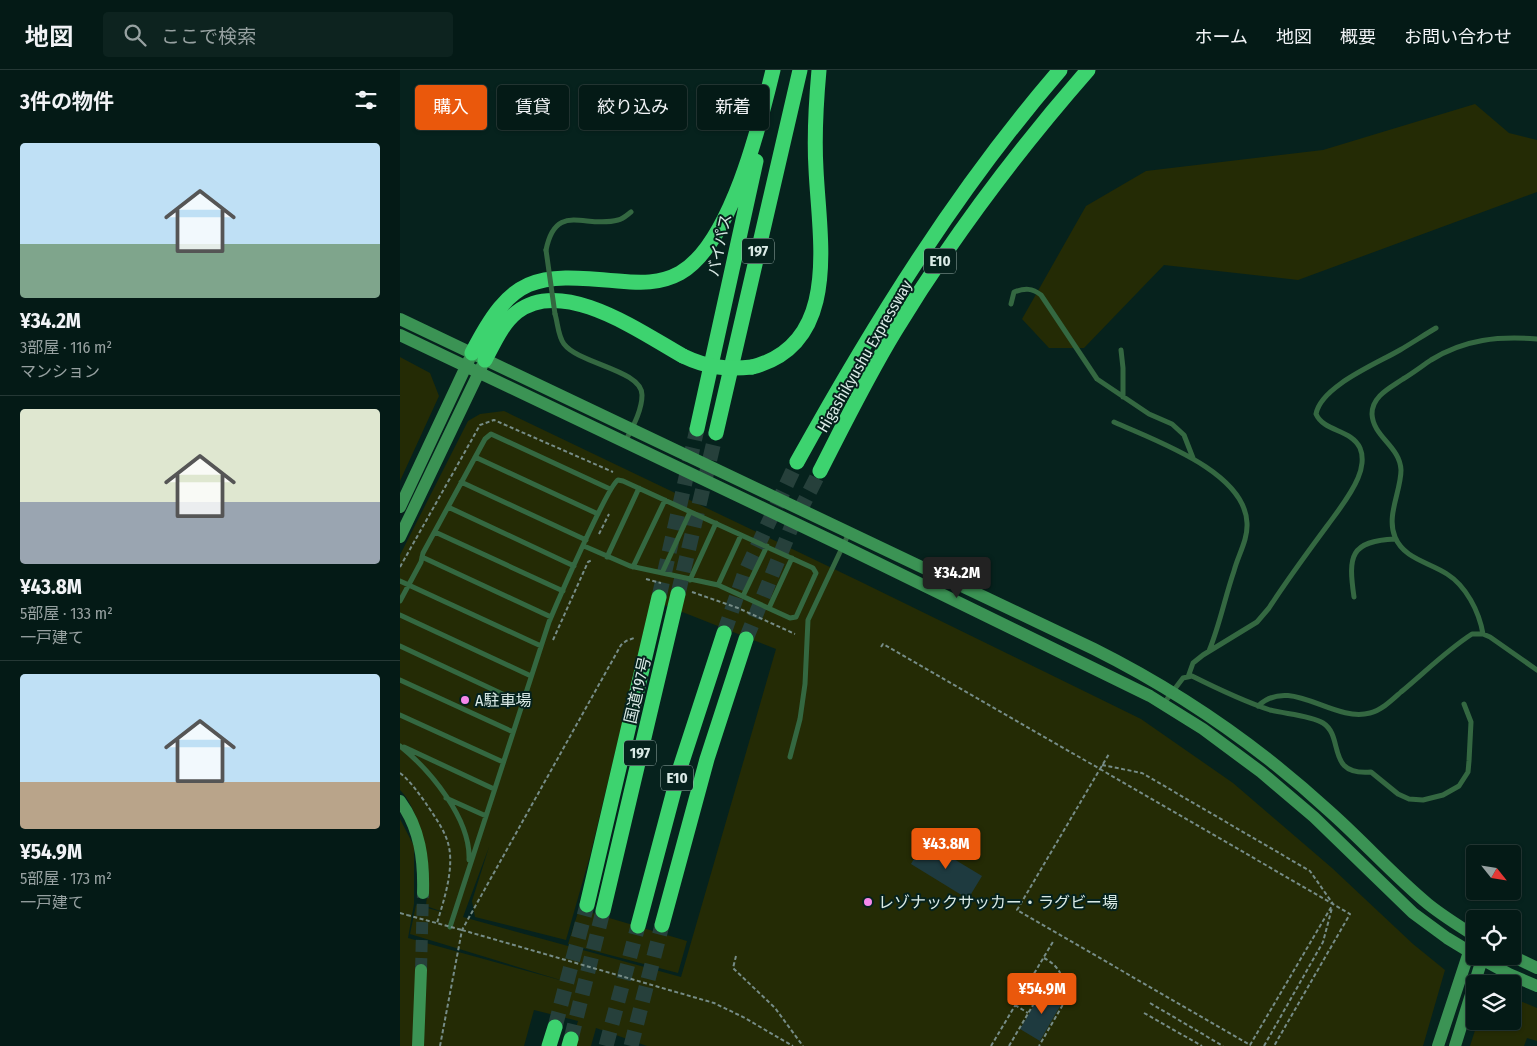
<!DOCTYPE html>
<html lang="ja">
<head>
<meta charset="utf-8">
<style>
	body { margin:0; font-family:"Fira Sans Condensed","Noto Sans JP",sans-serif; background:#0d231f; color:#f1f3f6; height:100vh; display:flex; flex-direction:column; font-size:19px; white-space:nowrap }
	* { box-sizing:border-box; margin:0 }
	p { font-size:16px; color:#97a1a1 }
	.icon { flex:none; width:28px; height:28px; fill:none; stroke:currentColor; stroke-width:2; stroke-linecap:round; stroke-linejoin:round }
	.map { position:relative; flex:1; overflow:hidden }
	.details { display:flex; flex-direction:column; background:#041a16; width:400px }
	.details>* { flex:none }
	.top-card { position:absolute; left:15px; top:15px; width:475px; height:45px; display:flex; gap:10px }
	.needle { width:32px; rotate:120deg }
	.controls { position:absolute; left:1066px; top:775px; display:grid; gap:10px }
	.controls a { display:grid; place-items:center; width:55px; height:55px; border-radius:5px; background:#041a16; box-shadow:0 1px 4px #0004,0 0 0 1px #253835; font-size:25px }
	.price { position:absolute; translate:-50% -42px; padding:0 11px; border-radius:5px; background:#ea580c; color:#fff; font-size:16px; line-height:32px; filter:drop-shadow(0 1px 2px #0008) }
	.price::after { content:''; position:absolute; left:50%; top:30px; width:15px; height:11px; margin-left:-8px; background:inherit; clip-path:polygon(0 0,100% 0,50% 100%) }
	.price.current { background:#222; color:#fff }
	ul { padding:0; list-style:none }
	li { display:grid; align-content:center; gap:10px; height:265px; padding:0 20px }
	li+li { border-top:1px solid #253835 }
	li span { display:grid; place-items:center; height:155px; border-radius:5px; color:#555 }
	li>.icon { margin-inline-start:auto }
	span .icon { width:90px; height:90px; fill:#fffc; stroke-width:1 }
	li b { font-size:21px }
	h2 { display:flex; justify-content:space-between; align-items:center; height:60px; padding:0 20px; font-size:21px }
	.pill { padding:0 18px; border-radius:5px; background:#041a16; box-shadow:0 1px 4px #0004,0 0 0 1px #253835; font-size:18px; line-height:45px }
	.pill.current { background:#ea580c; color:#fff }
	header { display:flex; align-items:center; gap:30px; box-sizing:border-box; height:70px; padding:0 25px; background:#041a16; border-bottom:1px solid #253835 }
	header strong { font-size:24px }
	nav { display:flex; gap:28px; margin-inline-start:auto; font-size:18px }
	.search { width:350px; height:45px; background:#0d231f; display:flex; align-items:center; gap:12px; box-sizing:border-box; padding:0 18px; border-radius:5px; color:#97a1a1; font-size:19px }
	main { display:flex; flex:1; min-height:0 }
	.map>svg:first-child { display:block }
	.green { fill:#242b05; fill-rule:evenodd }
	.building { fill:#1e3a3f }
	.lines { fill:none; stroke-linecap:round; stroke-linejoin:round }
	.secondary-tunnel { stroke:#26403b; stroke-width:12; stroke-dasharray:12 6; stroke-linecap:butt }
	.highway-tunnel { stroke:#26403b; stroke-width:15; stroke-dasharray:15 8; stroke-linecap:butt }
	.path { stroke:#768c87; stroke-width:2; stroke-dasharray:4 2.5; stroke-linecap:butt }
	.lane { stroke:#346841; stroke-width:5 }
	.secondary { stroke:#3b9354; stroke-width:12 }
	.highway { stroke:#3dd36f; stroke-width:15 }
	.path-bridge { stroke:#768c87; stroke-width:2; stroke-dasharray:4 2.5; stroke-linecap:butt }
	.lane-bridge { stroke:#346841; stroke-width:5 }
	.highway-bridge { stroke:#3dd36f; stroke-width:15 }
	.poi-dot { fill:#f688ed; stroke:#06221d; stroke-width:2 }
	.labels { text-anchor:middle; stroke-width:4; stroke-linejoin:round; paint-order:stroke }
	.shield { fill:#06221d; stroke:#9aaeaa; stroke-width:1 }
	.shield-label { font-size:15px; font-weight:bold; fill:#daeae6 }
	.street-label { font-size:16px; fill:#daeae6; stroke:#06221d }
	.poi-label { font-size:16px; fill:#daeae6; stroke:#06221d; text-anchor:start }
</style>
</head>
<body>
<header>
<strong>地図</strong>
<div class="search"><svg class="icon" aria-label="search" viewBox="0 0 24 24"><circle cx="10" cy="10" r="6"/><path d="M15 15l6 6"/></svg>ここで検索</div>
<nav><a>ホーム</a><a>地図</a><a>概要</a><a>お問い合わせ</a></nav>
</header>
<main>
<section class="details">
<h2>3件の物件<svg class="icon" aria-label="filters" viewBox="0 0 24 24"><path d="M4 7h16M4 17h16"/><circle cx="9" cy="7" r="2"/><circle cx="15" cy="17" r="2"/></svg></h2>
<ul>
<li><span style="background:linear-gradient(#bfe0f5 65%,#7fa58c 0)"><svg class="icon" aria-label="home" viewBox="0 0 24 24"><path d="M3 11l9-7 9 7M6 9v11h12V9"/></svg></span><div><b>¥34.2M</b><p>3部屋 · 116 m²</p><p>マンション</p></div></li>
<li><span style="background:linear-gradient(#dfe7d0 60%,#9aa5b1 0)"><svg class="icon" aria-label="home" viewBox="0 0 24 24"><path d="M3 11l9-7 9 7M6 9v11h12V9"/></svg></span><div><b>¥43.8M</b><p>5部屋 · 133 m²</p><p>一戸建て</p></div></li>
<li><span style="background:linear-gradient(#bfe0f5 70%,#b9a48a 0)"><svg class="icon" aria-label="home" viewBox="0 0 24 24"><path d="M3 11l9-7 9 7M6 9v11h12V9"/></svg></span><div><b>¥54.9M</b><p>5部屋 · 173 m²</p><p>一戸建て</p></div></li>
</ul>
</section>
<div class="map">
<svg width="1137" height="976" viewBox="0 0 1137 976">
	<rect width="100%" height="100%" fill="#06221d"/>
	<path class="green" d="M1075 34 1109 63 1137 70V122L898 210 764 195 684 278H649L622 249 686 136 746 101 923 80Z
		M0 287 30 303 39 326 0 411Z
		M104 341 459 511 741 649 833 713 932 798 1013 874 1045 900 1023 976H247L196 958 191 976H170L178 951 134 940 124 976H0V749L14 776V834L8 868 167 912 10 864 16 835 46 843 26 836C27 823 29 810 28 797 27 776 15 734 0 720V485L68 351 80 344ZM252 530 376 579 281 907 63 847 89 777 72 831 75 847 166 870 190 786Z
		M179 839 287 871 278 903 168 874Z
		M1113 928 1137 938V971L1127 968 1124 976H1070L1078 951H1112Z"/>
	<path class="building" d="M524 771 582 806 568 829 511 794Z
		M643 919 663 931 640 971 620 959Z"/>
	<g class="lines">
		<path class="secondary-tunnel" d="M21 900 23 823"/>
		<path class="highway-tunnel" d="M278 524 316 363
			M259 527 297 359
			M324 563 344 505 397 392
			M346 569 391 458 420 401
			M155 957 187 835
			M171 969 203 841
			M206 976 238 856
			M231 976 262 855"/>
		<path class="path" d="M199 464 209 444
			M0 497 80 355 94 350 213 402
			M246 509 261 513
			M292 522 338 538 395 564
			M153 570 188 492 192 490
			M481 577 483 574 700 699 709 684
			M702 695 742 703 910 801 933 834 950 844 874 976
			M700 699 933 834 850 975 617 840Z
			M0 703C10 711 17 721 25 732 33 744 44 759 48 773 55 797 44 830 37 853
			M0 843 7 845
			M62 860 314 933 343 947 393 976
			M336 886 333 898 375 938 403 976
			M644 888C659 896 668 909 658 926
			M750 933 823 976
			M615 935 628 943
			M744 943 802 976
			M40 976 62 860 221 575 226 571 234 568
			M591 976 654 870
			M609 976 643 918 665 931 639 976
			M864 976 923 872 932 838"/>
		<path class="lane" d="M146 180C156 131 185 159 218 150 223 149 227 145 231 142
			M611 234 614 222C625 218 632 218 641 225L697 309 749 344 772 354 784 365 793 388
			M155 244C158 254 158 266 164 274 179 294 242 300 242 325 242 341 232 358 225 372
			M721 280 723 298V327
			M714 352C753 370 845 401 847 453 848 470 838 485 834 501 825 527 820 554 809 581
			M75 387 198 444
			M61 412 186 470
			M48 437 174 496
			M35 462 163 521
			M22 487 151 547
			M207 487 239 418
			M233 497 265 430
			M262 503 290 442
			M290 510 316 453
			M0 511 141 576
			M318 515 341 465
			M343 526 367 476
			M954 527C948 486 950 471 995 469
			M0 531 21 492 23 483 85 369 91 364 210 419
			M369 538 392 488
			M0 545 131 606
			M1083 564C1079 541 1066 516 1047 504 1029 492 1004 489 995 467 986 446 1001 421 1001 400 1000 376 973 367 972 344 972 326 990 318 1003 309 1013 303 1022 296 1031 290 1065 269 1099 266 1137 269
			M0 576 122 633
			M788 607 793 593 803 585 857 552 869 538C887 510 907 483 927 456 938 441 951 425 958 408 962 399 964 387 960 378 951 359 924 362 916 344 921 316 978 293 1000 280 1012 273 1024 265 1036 258
			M0 610 113 662
			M764 633 783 608 792 606C818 619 843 631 870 640 885 644 910 645 923 653 945 667 925 706 971 702L998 724 1009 729 1023 730 1043 725 1059 716 1068 702 1069 691 1071 652 1064 634
			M858 636C891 605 932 653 970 643 982 640 992 630 1001 622 1024 603 1047 580 1072 564H1083L1090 567 1137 600
			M0 645 103 692
			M0 676C30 700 71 749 69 790
			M4 677 94 719
			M390 687 400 649 405 614 408 550 449 463
			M46 728 86 746
			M50 857 149 552C157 533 208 415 218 410L223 411 413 498 416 503 396 547 390 548 318 515 230 496 184 476"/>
		<path class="secondary" d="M0 249 694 579C780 622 857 675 928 740 962 770 993 805 1028 834 1043 846 1059 856 1075 866
			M0 265 443 476 750 626 803 659 861 702 914 747 1013 843 1047 868 1075 885
			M0 437 69 290
			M0 467 82 296
			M0 731C20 758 24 790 23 823
			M1076 886 1109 904 1137 916
			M1112 886 1137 898
			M18 976 21 900
			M1038 976 1069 882 1075 878
			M1055 976 1083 886"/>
		<path class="highway" d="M72 283C112 205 134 203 218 211 240 213 260 214 280 203 331 174 360 54 373 0
			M85 290C94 273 102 254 117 242 163 206 242 263 283 286
			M352 297C442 274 419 168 416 99 414 66 416 33 419 0
			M297 359 356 91
			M316 363 400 0
			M397 392C473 255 557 119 660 0
			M420 401C444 354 467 307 495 261 551 169 617 81 688 0
			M187 835 259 527
			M203 841 278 524
			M262 855 307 689 346 569
			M238 856 280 698 324 563
			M149 976 155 957
			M169 976 171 969"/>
		<path class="path-bridge" d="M7 845 62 860"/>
		<path class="lane-bridge" d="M146 180 155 244"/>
		<path class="highway-bridge" d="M283 286C306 297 326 300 352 297"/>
	</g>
	<g class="poi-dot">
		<circle cx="65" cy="630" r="5"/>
		<circle cx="468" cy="832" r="5"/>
	</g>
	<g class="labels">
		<g class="shield">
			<rect x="342" y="168.5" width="32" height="25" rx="4"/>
			<rect x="524" y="178.5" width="32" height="25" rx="4"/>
			<rect x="224" y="670.5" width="32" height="25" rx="4"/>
			<rect x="261" y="695.5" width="32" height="25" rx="4"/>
		</g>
		<g class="shield-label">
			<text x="358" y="186">197</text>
			<text x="540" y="196">E10</text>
			<text x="240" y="688">197</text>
			<text x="277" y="713">E10</text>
		</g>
		<g class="street-label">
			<text transform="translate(319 175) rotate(-78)" y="6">バイパス</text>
			<text transform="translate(464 286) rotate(-60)" y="6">Higashikyushu Expressway</text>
			<text transform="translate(237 620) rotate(-77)" y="6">国道197号</text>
		</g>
		<g class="poi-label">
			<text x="75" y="636">A駐車場</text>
			<text x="478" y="838">レゾナックサッカー・ラグビー場</text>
		</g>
	</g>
</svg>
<div class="controls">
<a><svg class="needle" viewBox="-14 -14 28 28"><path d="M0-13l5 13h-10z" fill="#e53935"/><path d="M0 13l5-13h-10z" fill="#97a1a1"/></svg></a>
<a><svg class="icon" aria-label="locate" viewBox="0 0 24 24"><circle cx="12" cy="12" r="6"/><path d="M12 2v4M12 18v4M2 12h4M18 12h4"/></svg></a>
<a><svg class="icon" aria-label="layers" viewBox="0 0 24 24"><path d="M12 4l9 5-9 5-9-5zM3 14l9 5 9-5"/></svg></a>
</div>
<b class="price current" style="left:557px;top:529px">¥34.2M</b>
<b class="price" style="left:546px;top:800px">¥43.8M</b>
<b class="price" style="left:642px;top:945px">¥54.9M</b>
<div class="top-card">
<a class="pill current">購入</a>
<a class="pill">賃貸</a>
<a class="pill">絞り込み</a>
<a class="pill">新着</a>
</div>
</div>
</main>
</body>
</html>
